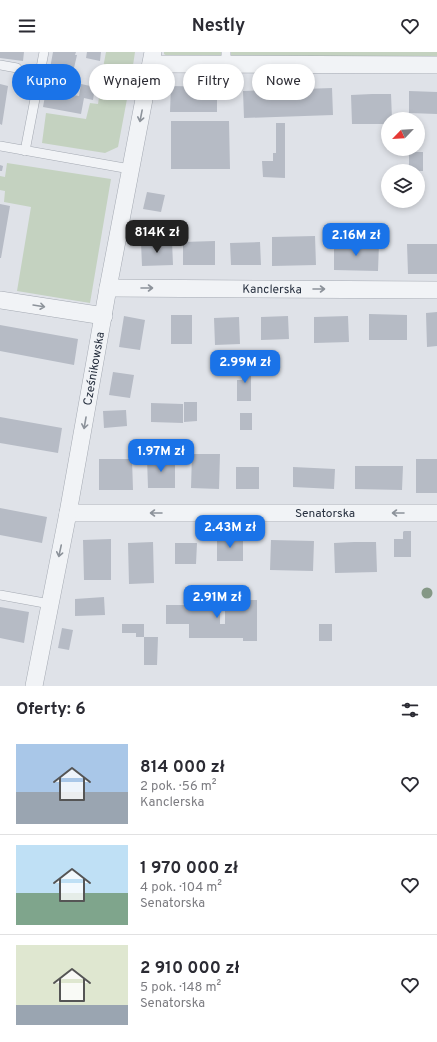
<!DOCTYPE html>
<html lang="pl">
<head>
<meta charset="utf-8">
<style>
	body { margin:0; font-family:Overpass,sans-serif; background:#f2f2f3; color:#2b2b33; height:100vh; display:flex; flex-direction:column; font-size:15px; white-space:nowrap }
	* { box-sizing:border-box; margin:0 }
	p { font-size:13px; color:#7c7c81 }
	.icon { flex:none; width:22px; height:22px; fill:none; stroke:currentColor; stroke-width:2; stroke-linecap:round; stroke-linejoin:round }
	.map { position:relative; height:634px; overflow:hidden }
	.panel { display:flex; flex-direction:column; background:#fff; flex:1 }
	.panel>* { flex:none }
	.banner { position:absolute; left:12px; top:12px; width:413px; height:36px; display:flex; gap:8px }
	.needle { width:26px; rotate:245deg }
	.controls { position:absolute; left:381px; top:60px; display:grid; gap:8px }
	.controls a { display:grid; place-items:center; width:44px; height:44px; border-radius:50%; background:#fff; box-shadow:0 2px 6px #0003; font-size:20px }
	.price { position:absolute; translate:-50% -34px; padding:0 9px; border-radius:8px; background:#1a73e8; color:#fff; font-size:13px; line-height:26px; filter:drop-shadow(0 1px 2px #0008) }
	.price::after { content:''; position:absolute; left:50%; top:24px; width:12px; height:9px; margin-left:-6px; background:inherit; clip-path:polygon(0 0,100% 0,50% 100%) }
	.price.on { background:#222; color:#fff }
	ul { padding:0; list-style:none }
	li { display:flex; align-items:center; gap:12px; height:100px; padding:0 16px }
	li+li { border-top:1px solid #e1e1e2 }
	li span { display:grid; place-items:center; flex:none; width:112px; height:80px; border-radius:0px; color:#555 }
	li>.icon { margin-inline-start:auto }
	span .icon { width:48px; height:48px; fill:#fffc; stroke-width:1 }
	li b { font-size:17px }
	h2 { display:flex; justify-content:space-between; align-items:center; height:48px; padding:0 16px; font-size:17px }
	.chip { padding:0 14px; border-radius:18px; background:#fff; box-shadow:0 2px 6px #0003; font-size:14px; line-height:36px }
	.chip.on { background:#1a73e8; color:#fff }
	header { display:flex; justify-content:space-between; align-items:center; height:52px; padding:0 16px; background:#fff; font-size:18px; font-weight:700 }
	.map>svg:first-child { display:block }
	.green { fill:#c4d2c0 }
	.building { fill:#b6bbc5 }
	.lines { fill:none; stroke-linecap:round; stroke-linejoin:round }
	.lane-casing { stroke:#a4a9b2; stroke-width:10 }
	.street-casing { stroke:#a4a9b2; stroke-width:18 }
	.lane { stroke:#f1f3f6; stroke-width:9 }
	.street { stroke:#f1f3f6; stroke-width:17 }
	.tree { fill:#859886 }
	.oneway { stroke:#8c929a }
	.labels { text-anchor:middle; stroke-width:3; stroke-linejoin:round; paint-order:stroke }
	.street-label { font-size:12px; fill:#27303f; stroke:#eef1f6 }
</style>
</head>
<body>
<header><svg class="icon" aria-label="menu" viewBox="0 0 24 24"><path d="M4 6h16M4 12h16M4 18h16"/></svg>Nestly<svg class="icon" aria-label="heart" viewBox="0 0 24 24"><path d="M12 20l-8-8c-3-5 5-10 8-4 3-6 11-1 8 4z"/></svg></header>
<div class="map">
<svg width="437" height="634" viewBox="0 0 437 634">
	<rect width="100%" height="100%" fill="#dfe2e8"/>
	<path class="green" d="M106 0H135L132 20 103 16Z
		M164 0H222V4H167L164 2Z
		M229 0H437V5L229 4Z
		M102 26 130 31 118 95 105 101 42 91 46 61 86 67 90 51 98 52Z
		M7 111 111 127 90 251 17 239 31 155 4 150 5 139 0 138V124L5 125Z"/>
	<path class="building" d="M0 0H24L23 9 0 6Z
		M53 0H76L75 3H77L68 42 79 44 81 32 95 35 93 48 84 46 81 62 43 55Z
		M87 0H101L100 9 86 6Z
		M0 32 8 34 2 73 0 72Z
		M171 34 217 35V60H170Z
		M332 36 333 63 244 66 243 39Z
		M409 39 437 40V62L409 61Z
		M372 42H391L392 67H388V72H352L351 43Z
		M171 69H229L230 117H171Z
		M276 71H285V126L263 125 262 109H273V101H276Z
		M409 100H423V119H409Z
		M0 113 3 114 2 119H0Z
		M147 140 165 143 161 160 143 157Z
		M0 152 10 154 1 206H0Z
		M315 184 316 213 272 214V185Z
		M172 189 173 213 142 214 141 190Z
		M215 189V213H183V190Z
		M260 190 261 213H231L230 191Z
		M334 192H379L378 219 334 218Z
		M407 192H437V222H408Z
		M437 260V294L427 295 426 261Z
		M369 262 407 263V288H369Z
		M171 263H192V292H171Z
		M124 264 145 268 140 298 119 295Z
		M288 264 289 287 261 288V265Z
		M348 264 349 290 314 291V265Z
		M239 265 240 292 215 293 214 266Z
		M0 273 78 287 74 313 0 299Z
		M242 311 251 312V349H237V328H242Z
		M113 320 134 323 130 346 109 343Z
		M184 350H197V369L184 370Z
		M151 351 183 352V371L151 370Z
		M126 358 127 374 104 376 103 359Z
		M240 361H252V378H240Z
		M0 365 62 376 58 401 0 391Z
		M192 402H220L219 437 191 436Z
		M147 406H175V436H148Z
		M99 407H132L133 438H99Z
		M416 407H437V441H416Z
		M355 414H403L402 438 355 437Z
		M236 415H259V437H236Z
		M293 415 335 417 334 437 293 435Z
		M0 456 47 465 42 491 0 483Z
		M404 479H411V505H394V487H403V480Z
		M217 485H243V509H217Z
		M111 487V528H84L83 488Z
		M271 488 314 489 313 519 270 518Z
		M153 490 154 531 129 532 128 491Z
		M354 490H376L377 520 335 521 334 491Z
		M175 491H197L196 512H175Z
		M104 545 105 563 75 564V547Z
		M199 545H211V548H220V572H225V548H257V589H243V586H189V572H166V553H199Z
		M0 555 29 560 24 591 0 586Z
		M122 572H144V585H158L157 613H144V585H136V581H122Z
		M319 572H332V589H319Z
		M62 576 73 578 69 598 58 596Z"/>
	<g class="lines">
		<g class="lane-casing">
			<path id="lane" d="M226 0V13
				M0 13 17 16
				M0 94 130 117
				M25 99 44 0
				M0 543 50 552"/>
		</g>
		<g class="street-casing">
			<g id="street">
				<path d="M151 12 437 13"/>
				<path id="s1" d="M108 236 437 238"/>
				<path d="M0 248 104 264"/>
				<path id="s2" d="M68 461H437"/>
				<path id="s3" d="M34 634 68 461 108 236 153 0"/>
			</g>
		</g>
		<use href="#lane" class="lane"/>
		<use href="#street" class="street"/>
	</g>
	<circle class="tree" cx="427" cy="541" r="5.5"/>
	<defs><path id="oneway-shaft" d="M-6 0H5M1.5-3L5.5 0L1.5 3" fill="none" stroke-width="1.6" stroke-linecap="round" stroke-linejoin="round"/></defs>
	<g class="oneway">
		<use href="#oneway-shaft" transform="translate(141 64) rotate(101)"/>
		<use href="#oneway-shaft" transform="translate(147 236)"/>
		<use href="#oneway-shaft" transform="translate(319 237)"/>
		<use href="#oneway-shaft" transform="translate(39 254) rotate(9)"/>
		<use href="#oneway-shaft" transform="translate(85 371) rotate(100)"/>
		<use href="#oneway-shaft" transform="translate(156 461) rotate(-180)"/>
		<use href="#oneway-shaft" transform="translate(398 461) rotate(-180)"/>
		<use href="#oneway-shaft" transform="translate(60 499) rotate(102)"/>
	</g>
	<g class="labels">
		<g class="street-label">
			<text dy="4" stroke="none"><textPath href="#s1" startOffset="164">Kanclerska</textPath></text>
			<text dy="4" stroke="none"><textPath href="#s3" startOffset="323">Cześnikowska</textPath></text>
			<text dy="4" stroke="none"><textPath href="#s2" startOffset="257">Senatorska</textPath></text>
		</g>
	</g>
</svg>
<div class="controls">
<a><svg class="needle" viewBox="-14 -14 28 28"><path d="M0-13l5 13h-10z" fill="#e53935"/><path d="M0 13l5-13h-10z" fill="#7c7c81"/></svg></a>
<a><svg class="icon" aria-label="layers" viewBox="0 0 24 24"><path d="M12 4l9 5-9 5-9-5zM3 14l9 5 9-5"/></svg></a>
</div>
<b class="price on" style="left:157px;top:202px">814K zł</b>
<b class="price" style="left:356px;top:205px">2.16M zł</b>
<b class="price" style="left:245px;top:332px">2.99M zł</b>
<b class="price" style="left:161px;top:421px">1.97M zł</b>
<b class="price" style="left:230px;top:497px">2.43M zł</b>
<b class="price" style="left:217px;top:567px">2.91M zł</b>
<div class="banner">
<a class="chip on">Kupno</a>
<a class="chip">Wynajem</a>
<a class="chip">Filtry</a>
<a class="chip">Nowe</a>
</div>
</div>
<section class="panel">
<h2>Oferty: 6<svg class="icon" aria-label="filters" viewBox="0 0 24 24"><path d="M4 7h16M4 17h16"/><circle cx="9" cy="7" r="2"/><circle cx="15" cy="17" r="2"/></svg></h2>
<ul>
<li><span style="background:linear-gradient(#a9c7e8 60%,#9aa5b1 0)"><svg class="icon" aria-label="home" viewBox="0 0 24 24"><path d="M3 11l9-7 9 7M6 9v11h12V9"/></svg></span><div><b>814 000 zł</b><p>2 pok. · 56 m²</p><p>Kanclerska</p></div><svg class="icon" aria-label="heart" viewBox="0 0 24 24"><path d="M12 20l-8-8c-3-5 5-10 8-4 3-6 11-1 8 4z"/></svg></li>
<li><span style="background:linear-gradient(#bfe0f5 60%,#7fa58c 0)"><svg class="icon" aria-label="home" viewBox="0 0 24 24"><path d="M3 11l9-7 9 7M6 9v11h12V9"/></svg></span><div><b>1 970 000 zł</b><p>4 pok. · 104 m²</p><p>Senatorska</p></div><svg class="icon" aria-label="heart" viewBox="0 0 24 24"><path d="M12 20l-8-8c-3-5 5-10 8-4 3-6 11-1 8 4z"/></svg></li>
<li><span style="background:linear-gradient(#dfe7d0 75%,#9aa5b1 0)"><svg class="icon" aria-label="home" viewBox="0 0 24 24"><path d="M3 11l9-7 9 7M6 9v11h12V9"/></svg></span><div><b>2 910 000 zł</b><p>5 pok. · 148 m²</p><p>Senatorska</p></div><svg class="icon" aria-label="heart" viewBox="0 0 24 24"><path d="M12 20l-8-8c-3-5 5-10 8-4 3-6 11-1 8 4z"/></svg></li>
</ul>
</section>
</body>
</html>
